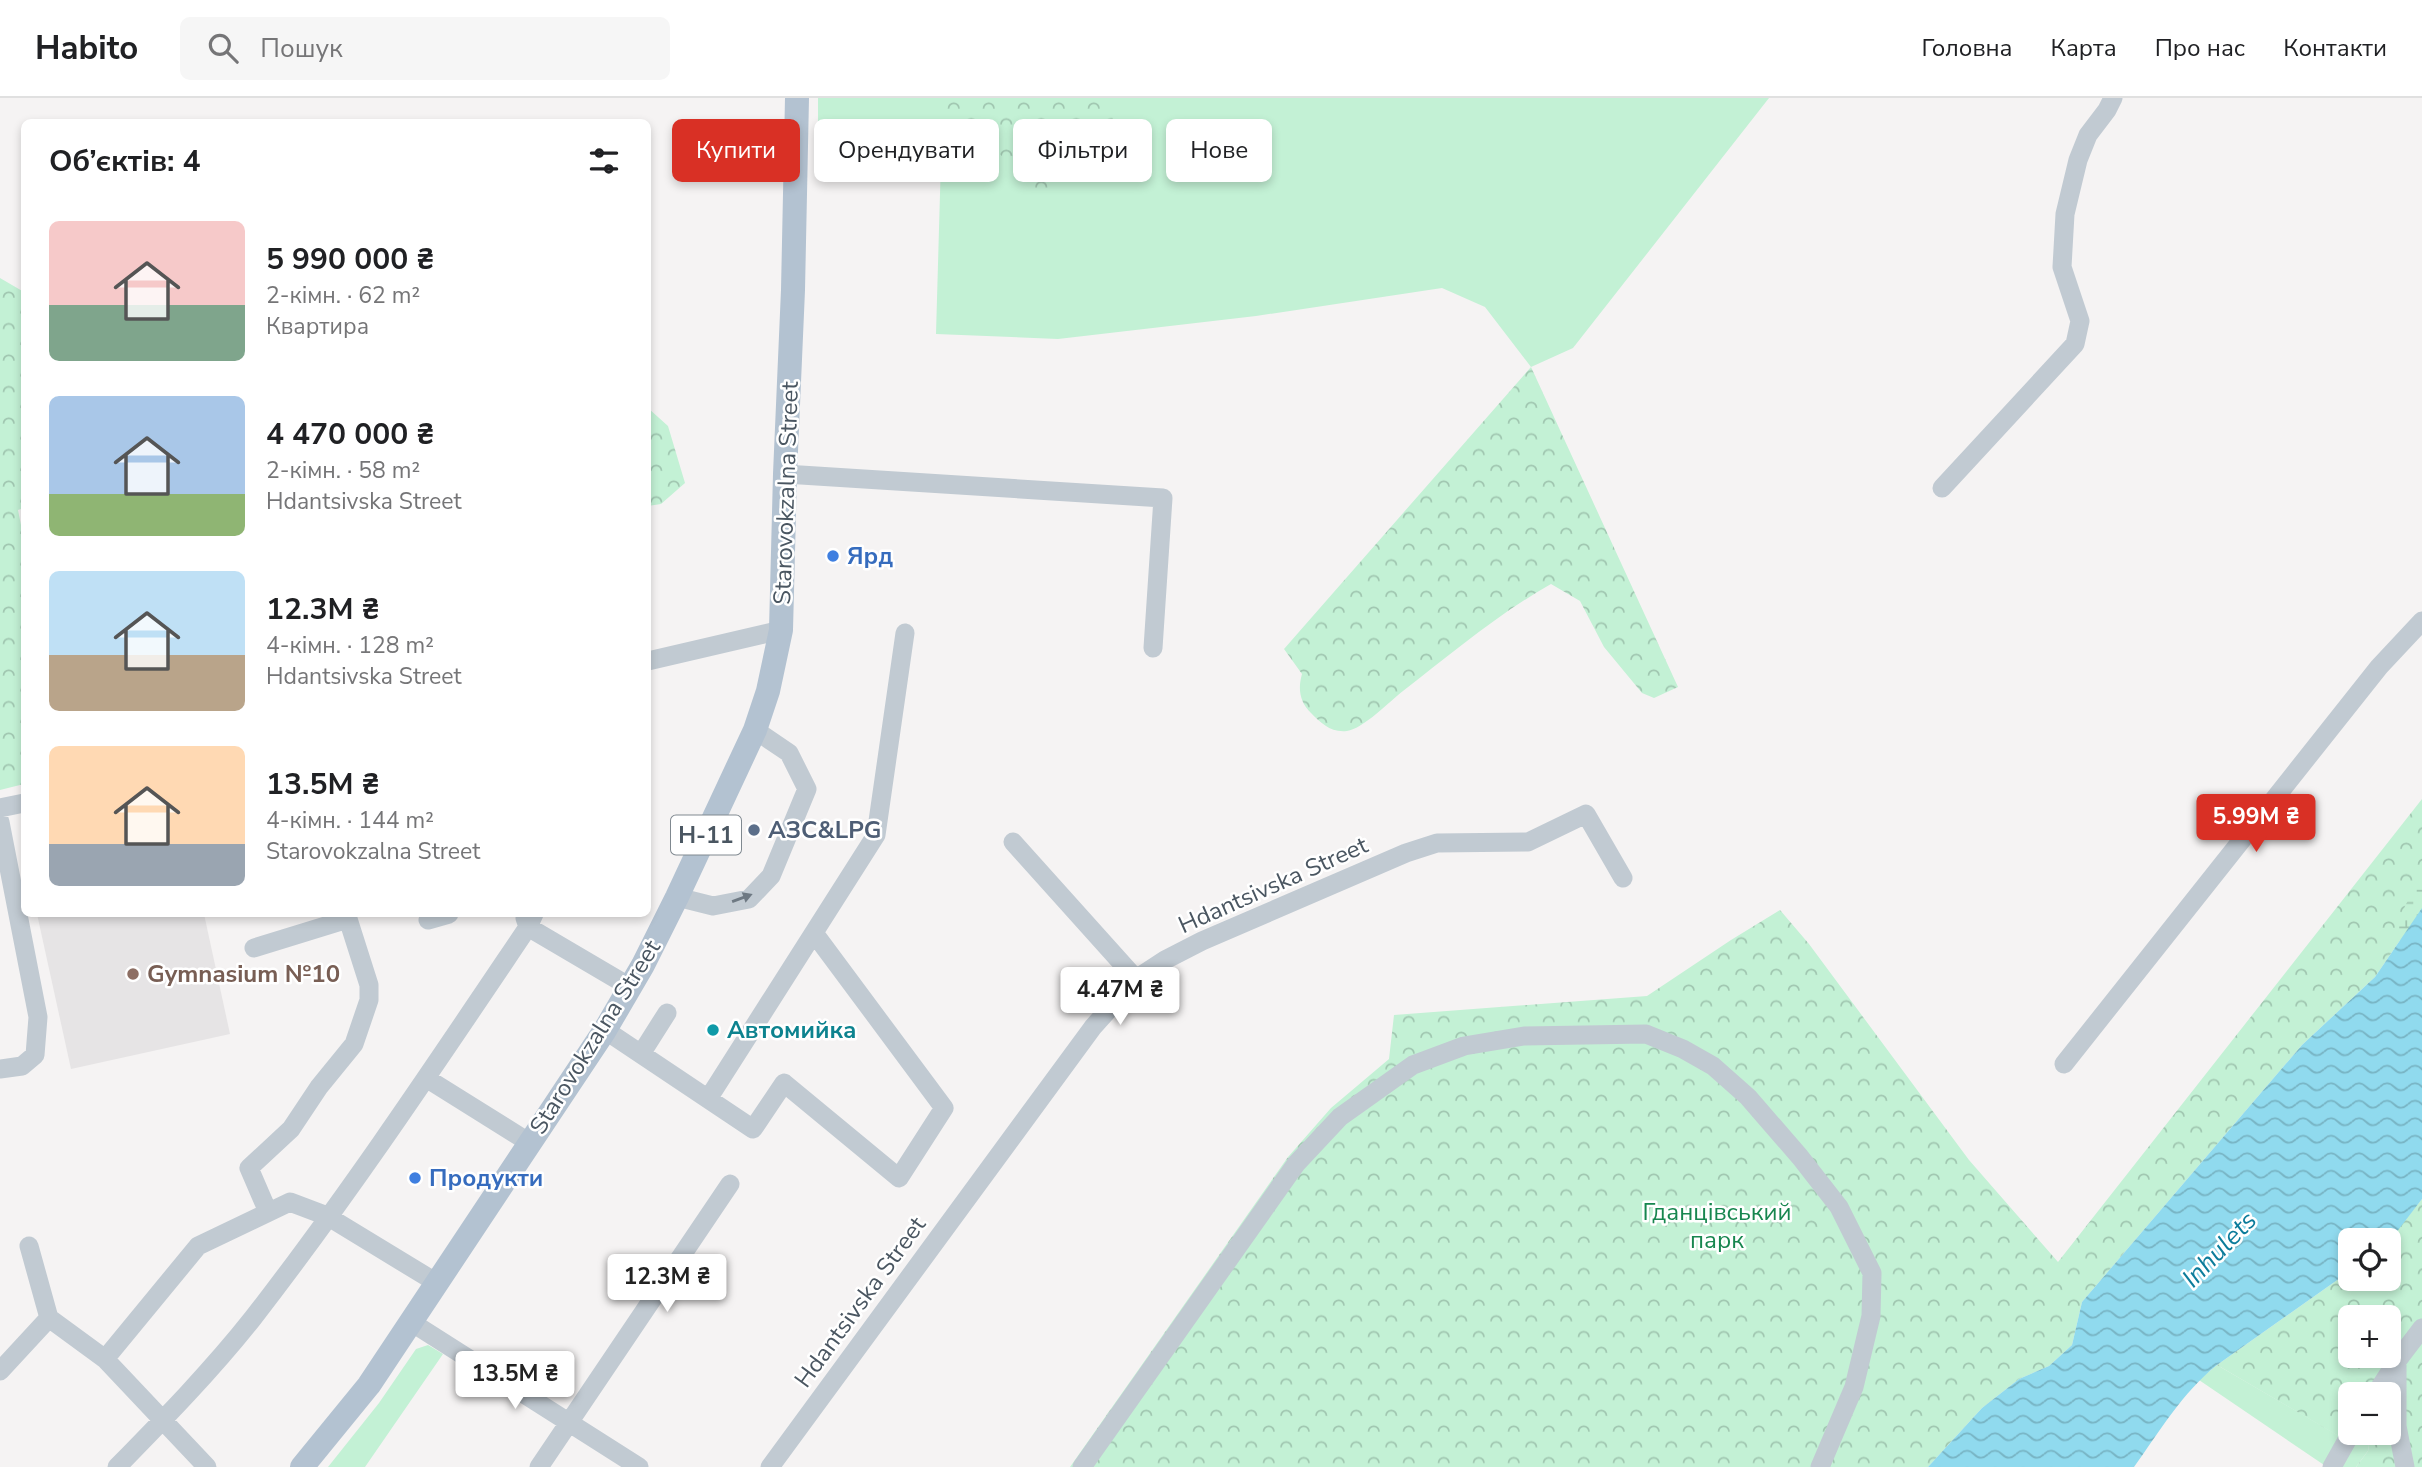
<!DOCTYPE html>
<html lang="uk">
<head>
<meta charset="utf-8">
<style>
	body { margin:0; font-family:"Nunito Sans",sans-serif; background:#f6f6f6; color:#202124; height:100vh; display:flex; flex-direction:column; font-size:26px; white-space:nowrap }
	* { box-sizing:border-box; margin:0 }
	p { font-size:23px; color:#757577 }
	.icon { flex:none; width:38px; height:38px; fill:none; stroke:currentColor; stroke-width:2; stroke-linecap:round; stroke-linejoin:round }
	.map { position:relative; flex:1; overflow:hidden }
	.drawer { position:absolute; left:21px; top:21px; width:630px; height:798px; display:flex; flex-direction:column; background:#fff; border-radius:10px; box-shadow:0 4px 10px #0003 }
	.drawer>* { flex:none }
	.hud { position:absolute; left:672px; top:21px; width:665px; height:63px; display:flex; gap:14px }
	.buttons { position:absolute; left:2338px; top:1130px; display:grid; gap:14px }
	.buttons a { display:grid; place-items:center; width:63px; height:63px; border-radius:10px; background:#fff; box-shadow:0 4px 10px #0003; font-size:35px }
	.price { position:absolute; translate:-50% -60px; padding:0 16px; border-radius:7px; background:#fff; color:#222; font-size:23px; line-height:46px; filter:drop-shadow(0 2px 4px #0008) }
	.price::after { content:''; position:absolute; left:50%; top:42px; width:21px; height:16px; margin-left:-10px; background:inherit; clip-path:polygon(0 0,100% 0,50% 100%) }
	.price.selected { background:#d93025; color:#fff }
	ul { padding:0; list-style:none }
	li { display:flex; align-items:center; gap:21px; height:175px; padding:0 28px }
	li span { display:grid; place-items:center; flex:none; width:196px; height:140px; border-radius:10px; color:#555 }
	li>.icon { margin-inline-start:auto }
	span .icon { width:84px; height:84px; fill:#fffc; stroke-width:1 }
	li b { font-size:30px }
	h2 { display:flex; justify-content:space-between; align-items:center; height:84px; padding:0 28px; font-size:30px }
	.tag { padding:0 24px; border-radius:10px; background:#fff; box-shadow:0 4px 10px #0003; font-size:24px; line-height:63px }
	.tag.selected { background:#d93025; color:#fff }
	header { display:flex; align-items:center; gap:42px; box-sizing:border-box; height:98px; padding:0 35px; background:#fff; border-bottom:2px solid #e0e0e0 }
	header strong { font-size:33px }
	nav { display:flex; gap:38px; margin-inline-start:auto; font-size:24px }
	.search { width:490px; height:63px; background:#f6f6f6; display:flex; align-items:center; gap:18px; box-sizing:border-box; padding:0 24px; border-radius:10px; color:#757577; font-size:26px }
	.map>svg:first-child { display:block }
	.education { fill:#e6e4e5 }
	.grass { fill:#c3f1d5 }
	.forest { fill:url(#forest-crowns); fill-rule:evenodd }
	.wetland { fill:url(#wetland-marsh) }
	.water { fill:url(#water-waves) }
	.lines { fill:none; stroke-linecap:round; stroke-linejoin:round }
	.minor { stroke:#c1cad2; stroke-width:19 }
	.major { stroke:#b3c2d1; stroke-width:24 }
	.oneway { fill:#6e7983 }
	.shop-dot { fill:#3f7fe0; stroke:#fff; stroke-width:2.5 }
	.service-dot { fill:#5c6f8a; stroke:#fff; stroke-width:2.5 }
	.education-dot { fill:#8d6e63; stroke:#fff; stroke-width:2.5 }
	.culture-dot { fill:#0f9aa8; stroke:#fff; stroke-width:2.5 }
	.labels { text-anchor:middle; stroke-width:5; stroke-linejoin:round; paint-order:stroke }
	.shield { fill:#fff; stroke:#808990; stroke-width:2 }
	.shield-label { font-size:23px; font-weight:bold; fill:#4a5661 }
	.street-label { font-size:24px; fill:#4a5661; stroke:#fff }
	.shop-label { font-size:24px; font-weight:bold; fill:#366cbe; stroke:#fff; text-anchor:start }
	.service-label { font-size:24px; font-weight:bold; fill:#4e5e75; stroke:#fff; text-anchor:start }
	.education-label { font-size:24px; font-weight:bold; fill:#785e54; stroke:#fff; text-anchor:start }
	.culture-label { font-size:24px; font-weight:bold; fill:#0d838f; stroke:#fff; text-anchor:start }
	.park-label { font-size:24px; fill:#17864f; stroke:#fff }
	.water-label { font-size:26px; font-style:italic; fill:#0c7c9b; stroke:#fff }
</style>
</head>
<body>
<header>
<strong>Habito</strong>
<div class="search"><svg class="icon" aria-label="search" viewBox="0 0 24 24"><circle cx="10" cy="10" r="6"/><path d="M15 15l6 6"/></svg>Пошук</div>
<nav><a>Головна</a><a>Карта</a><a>Про нас</a><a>Контакти</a></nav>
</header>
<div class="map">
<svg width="2422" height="1369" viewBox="0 0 2422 1369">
	<defs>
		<pattern id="forest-crowns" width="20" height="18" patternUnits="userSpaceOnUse" patternTransform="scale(1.75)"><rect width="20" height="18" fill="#c3f1d5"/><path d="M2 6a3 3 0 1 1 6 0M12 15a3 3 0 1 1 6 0" fill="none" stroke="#a0c6b0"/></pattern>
		<pattern id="wetland-marsh" width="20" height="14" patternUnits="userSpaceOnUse" patternTransform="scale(1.75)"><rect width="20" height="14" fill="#c3f1d5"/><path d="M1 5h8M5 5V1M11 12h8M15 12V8" fill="none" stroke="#a0c6b0"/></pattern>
		<pattern id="water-waves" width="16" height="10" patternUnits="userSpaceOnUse" patternTransform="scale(1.75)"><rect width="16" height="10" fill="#90daee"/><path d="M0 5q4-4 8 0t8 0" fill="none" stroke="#78b4c4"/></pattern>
	</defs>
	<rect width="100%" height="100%" fill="#f5f3f3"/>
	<path class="education" d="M37 816H204L230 936 71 971Z"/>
	<path class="grass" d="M818 0H1769L1573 250 1531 269 1485 209 1442 190 1256 218 1058 241 936 236 942 26 818 23Z
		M428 1247 443 1256 365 1369H328L379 1305 416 1251Z
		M2217 1267 2346 1342 2351 1335H2371L2368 1353 2356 1369H2327L2199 1282Z"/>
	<path class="forest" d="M927 0H1114L1112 39 1089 65 1064 88 1034 92 1018 79 989 42Z
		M0 180 24 194V410L18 412 24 442V686L0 692Z
		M1531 269 1678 589 1654 600 1642 595 1604 549 1580 503 1551 486C1498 516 1451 556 1403 593 1390 603 1363 631 1347 633 1331 635 1321 625 1311 615 1299 603 1298 590 1302 576L1284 551Z
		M648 310 668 328 685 385 661 406 648 408Z
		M2422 701V810L2375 879 2302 947 2082 1204 2072 1247 2049 1268 2019 1281 1982 1310 1928 1369H1070L1288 1059 1331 1010 1389 961 1394 917 1647 898 1731 842 1780 812 1809 846 1969 1062 2058 1164Z
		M2422 1101V1230L2375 1297H2350V1335L2347 1343 2217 1267 2350 1173V1181H2389L2388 1143ZM2350 1220H2389V1258H2350Z
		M2422 1236V1369H2356L2368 1353 2371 1335H2389V1297H2383Z"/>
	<path class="wetland" d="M2422 782V855L2410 854 2394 834 2406 806Z"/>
	<path class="water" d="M2422 810V1101L2392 1140 2388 1143H2350V1173L2217 1267C2182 1295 2160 1333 2134 1369H1928L1982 1310 2019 1281 2049 1268 2072 1247 2082 1204 2302 947 2375 879Z"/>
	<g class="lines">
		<path class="minor" d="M785 376 1163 400 1153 550
			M1942 390 2075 246 2080 223 2062 169 2065 116 2078 62 2088 37 2107 12 2113 0
			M648 563 781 532
			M0 710 24 705
			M0 724 38 919 35 957 22 968 0 971
			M1013 744 1136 881
			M677 799 713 808 749 801 771 778 807 691 789 655 755 632
			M525 820 528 829 630 889
			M428 822 449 816
			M254 850 348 821 369 887V902L354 946 319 989 291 1031 249 1070 268 1114
			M605 932 753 1031 784 985 899 1080 944 1010 814 835
			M641 956 667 915
			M2064 966 2379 569 2422 523
			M426 980 530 1045
			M708 1001 876 737 905 535
			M49 1220 105 1261
			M411 1224 639 1369
			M2397 1263V1328L2405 1369
			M0 1273 49 1220 29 1148
			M2375 1297 2397 1263 2422 1230
			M117 1369C164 1321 212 1272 253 1220 350 1095 439 961 528 829L534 816
			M207 1369 105 1261 198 1148 290 1104 327 1118 437 1185
			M539 1369 730 1086
			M770 1369 1093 929 1136 881 1165 862 1202 843 1406 755 1437 745 1528 744 1586 716 1623 780
			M1082 1369 1296 1066 1340 1019 1413 967 1464 948 1524 938 1646 936 1683 951 1713 968 1748 999 1800 1059 1839 1109 1872 1175 1871 1218 1854 1289 1820 1369
			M2332 1369 2351 1335"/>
		<path class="major" d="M302 1369 369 1287 605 932 643 867 677 799 755 632 768 593 781 532 785 376 793 192 797 0"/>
	</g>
	<defs><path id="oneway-solid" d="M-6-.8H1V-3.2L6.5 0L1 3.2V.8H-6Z" transform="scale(1.75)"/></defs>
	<use class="oneway" href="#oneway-solid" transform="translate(742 800) rotate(-20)"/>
	<g class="shop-dot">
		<circle cx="833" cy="458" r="7"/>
		<circle cx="415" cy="1080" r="7"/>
	</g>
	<circle class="service-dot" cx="754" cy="732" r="7"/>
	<circle class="education-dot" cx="133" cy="876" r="7"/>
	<circle class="culture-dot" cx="713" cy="932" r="7"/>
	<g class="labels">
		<rect class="shield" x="671" y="717.5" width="70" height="39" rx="5"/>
		<g class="shield-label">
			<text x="706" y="745">Н-11</text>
		</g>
		<g class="street-label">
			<text transform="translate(786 395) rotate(-88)" y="8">Starovokzalna Street</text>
			<text transform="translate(1273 787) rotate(-24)" y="8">Hdantsivska Street</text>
			<text transform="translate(595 939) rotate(-58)" y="8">Starovokzalna Street</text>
			<text transform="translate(860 1204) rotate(-54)" y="8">Hdantsivska Street</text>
		</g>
		<g class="shop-label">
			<text x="847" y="466">Ярд</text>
			<text x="429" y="1088">Продукти</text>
		</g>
		<g class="service-label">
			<text x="768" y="740">АЗС&amp;LPG</text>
		</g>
		<g class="education-label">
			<text x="147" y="884">Gymnasium №10</text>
		</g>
		<g class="culture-label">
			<text x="727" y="940">Автомийка</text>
		</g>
		<g class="park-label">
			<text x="1717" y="1122">Гданцівський<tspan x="1717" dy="28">парк</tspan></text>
		</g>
		<g class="water-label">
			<text transform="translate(2219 1151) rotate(-46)" y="9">Inhulets</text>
		</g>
	</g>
</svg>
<div class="buttons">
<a><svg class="icon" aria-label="locate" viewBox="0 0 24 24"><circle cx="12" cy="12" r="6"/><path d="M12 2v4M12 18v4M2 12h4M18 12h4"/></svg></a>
<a>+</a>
<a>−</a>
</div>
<b class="price selected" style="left:2256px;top:756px">5.99M ₴</b>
<b class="price" style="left:1120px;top:929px">4.47M ₴</b>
<b class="price" style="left:667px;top:1216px">12.3M ₴</b>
<b class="price" style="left:515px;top:1313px">13.5M ₴</b>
<div class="hud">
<a class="tag selected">Купити</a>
<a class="tag">Орендувати</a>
<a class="tag">Фільтри</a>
<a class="tag">Нове</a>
</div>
<section class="drawer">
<h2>Об’єктів: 4<svg class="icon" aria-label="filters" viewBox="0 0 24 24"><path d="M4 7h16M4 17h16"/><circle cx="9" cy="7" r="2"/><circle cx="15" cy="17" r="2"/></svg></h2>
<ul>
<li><span style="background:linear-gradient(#f6c9c9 60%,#7fa58c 0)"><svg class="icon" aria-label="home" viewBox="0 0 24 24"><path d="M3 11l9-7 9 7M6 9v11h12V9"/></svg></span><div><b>5 990 000 ₴</b><p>2-кімн. · 62 m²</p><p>Квартира</p></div></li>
<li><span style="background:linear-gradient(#a9c7e8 70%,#8fb573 0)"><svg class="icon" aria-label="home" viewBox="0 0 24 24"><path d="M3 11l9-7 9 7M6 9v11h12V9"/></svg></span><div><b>4 470 000 ₴</b><p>2-кімн. · 58 m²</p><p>Hdantsivska Street</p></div></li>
<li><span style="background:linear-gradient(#bfe0f5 60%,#b9a48a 0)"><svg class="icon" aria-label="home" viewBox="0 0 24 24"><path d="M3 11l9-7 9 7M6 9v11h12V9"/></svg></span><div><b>12.3M ₴</b><p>4-кімн. · 128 m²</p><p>Hdantsivska Street</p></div></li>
<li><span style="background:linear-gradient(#ffd9b3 70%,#9aa5b1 0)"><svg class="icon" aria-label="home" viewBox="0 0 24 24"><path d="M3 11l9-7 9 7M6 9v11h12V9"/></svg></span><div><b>13.5M ₴</b><p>4-кімн. · 144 m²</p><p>Starovokzalna Street</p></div></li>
</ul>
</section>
</div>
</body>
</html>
